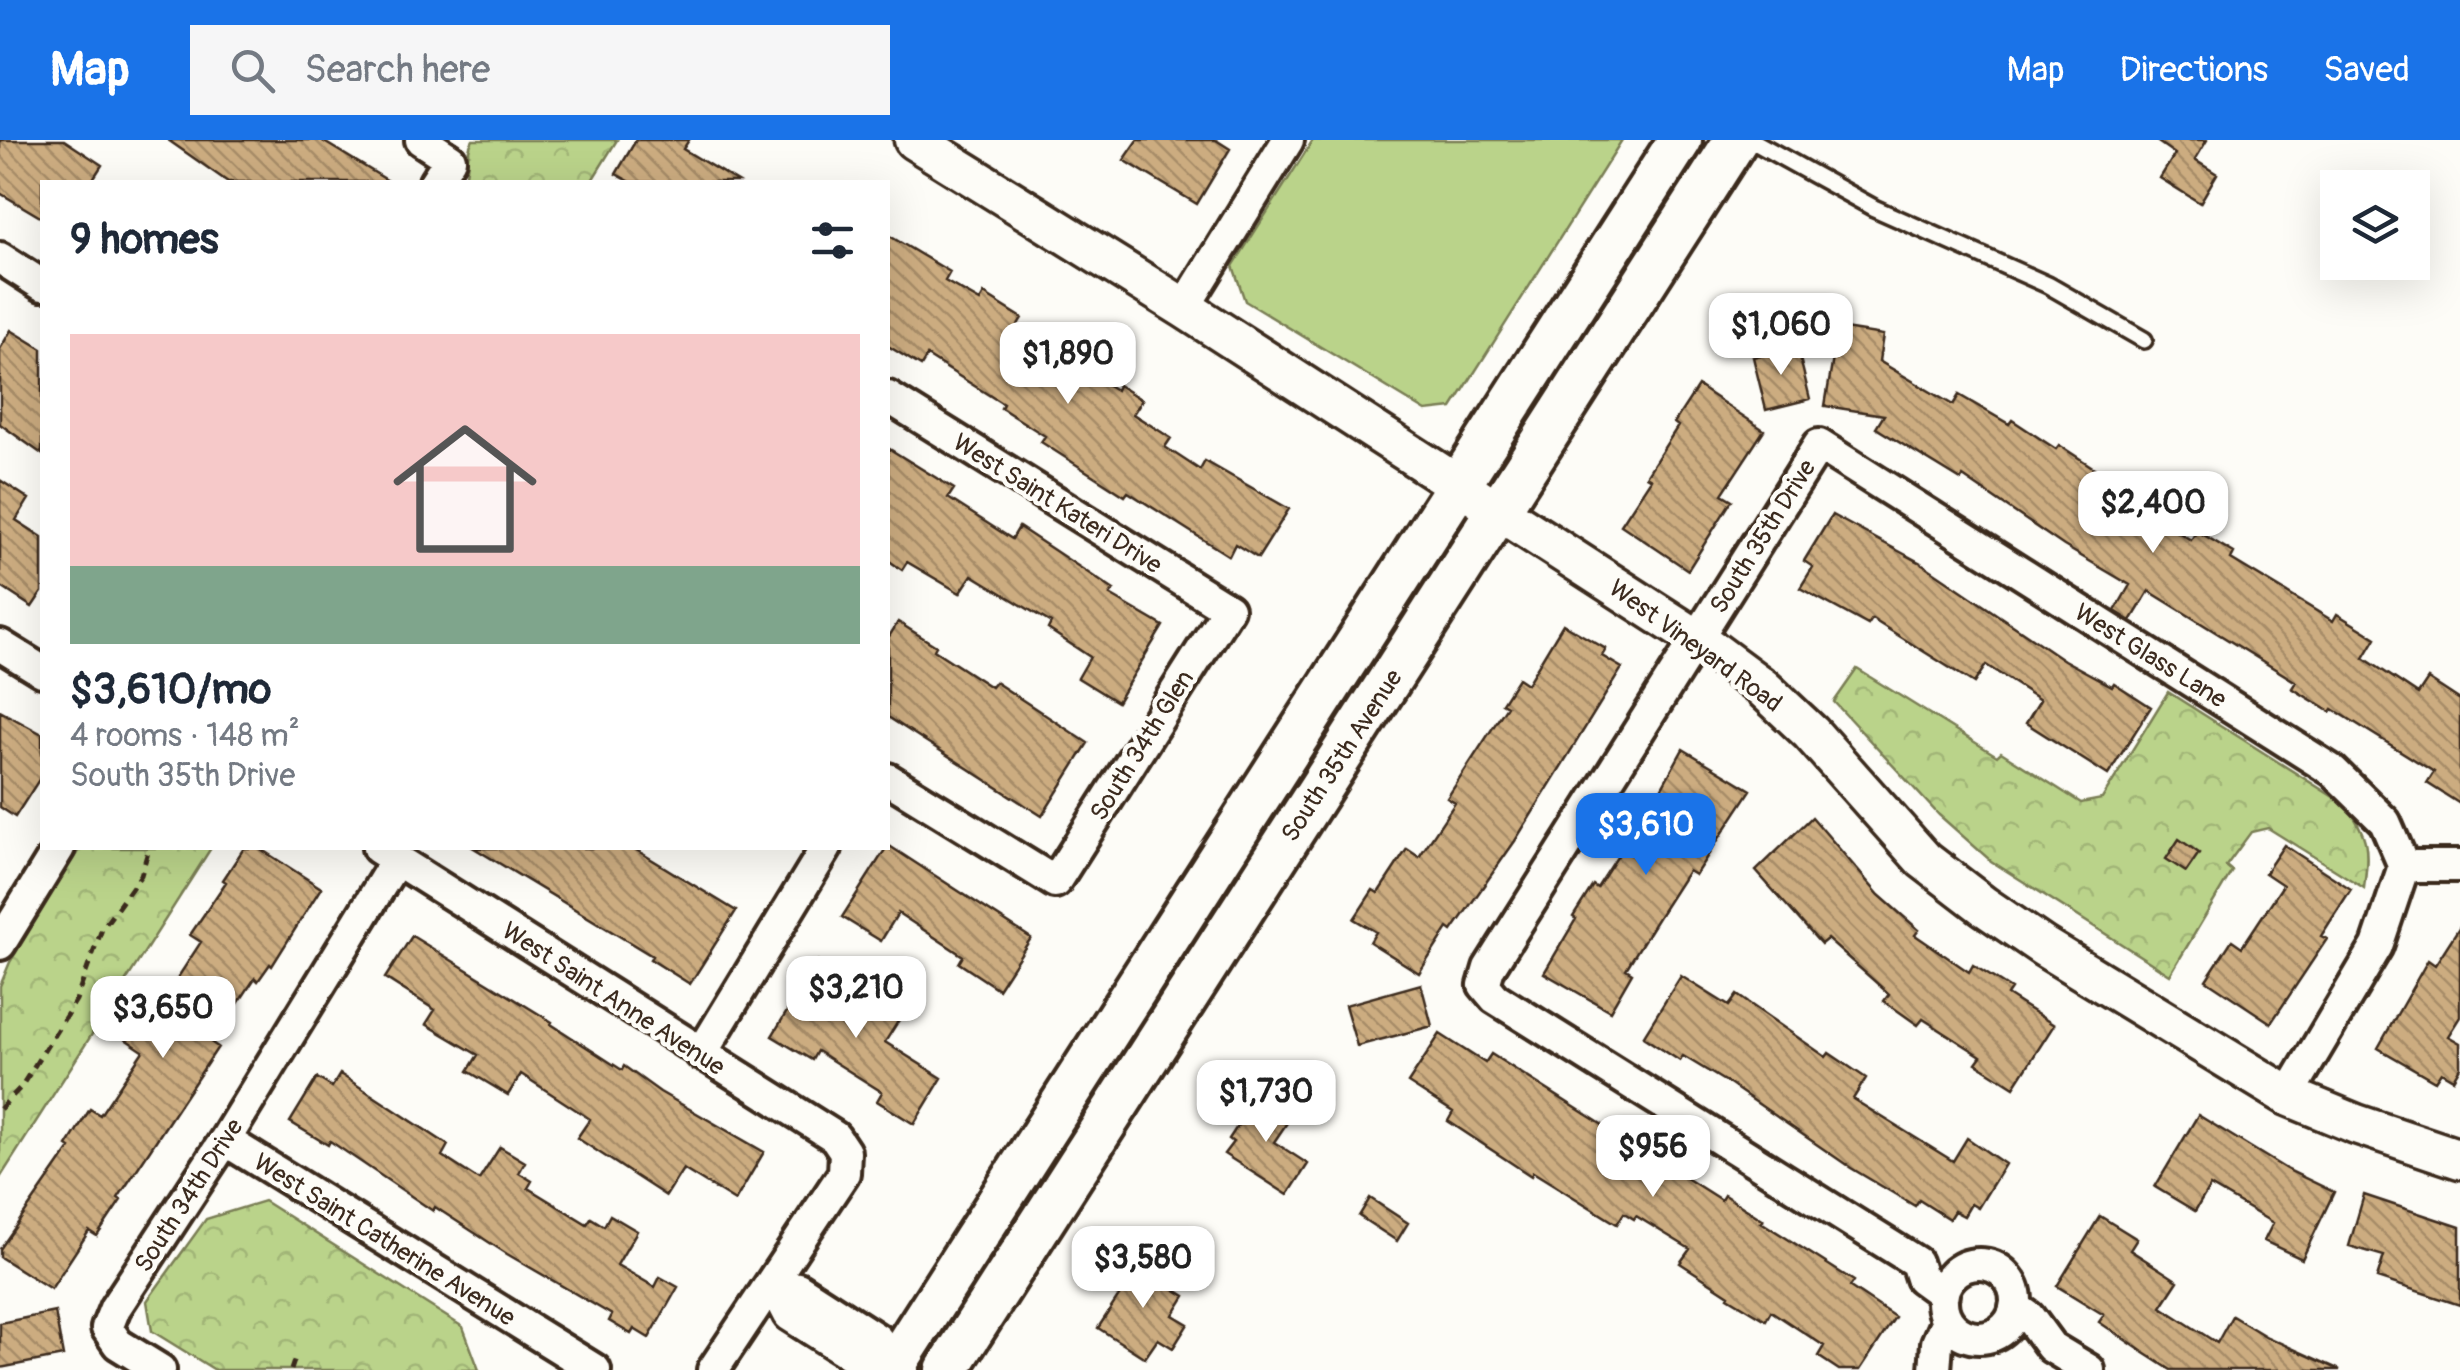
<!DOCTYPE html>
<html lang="en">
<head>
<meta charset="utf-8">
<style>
	body { margin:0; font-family:Pangolin,sans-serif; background:#f6f6f7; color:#1f2937; height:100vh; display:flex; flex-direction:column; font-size:38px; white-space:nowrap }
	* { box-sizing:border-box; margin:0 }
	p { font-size:32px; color:#747a83 }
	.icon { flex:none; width:55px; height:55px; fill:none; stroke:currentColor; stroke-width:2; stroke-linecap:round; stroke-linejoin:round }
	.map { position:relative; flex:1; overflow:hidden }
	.sheet { position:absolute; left:40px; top:40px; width:850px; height:670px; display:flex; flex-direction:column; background:#fff; border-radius:0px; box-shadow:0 10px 40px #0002 }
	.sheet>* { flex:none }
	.controls { position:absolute; left:2320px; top:30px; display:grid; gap:20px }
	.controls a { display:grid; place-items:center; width:110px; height:110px; border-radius:0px; background:#fff; box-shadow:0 10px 40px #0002; font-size:50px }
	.price { position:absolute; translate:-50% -85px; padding:0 22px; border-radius:20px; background:#fff; color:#222; font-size:32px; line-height:65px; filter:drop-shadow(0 2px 5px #0008) }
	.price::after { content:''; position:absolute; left:50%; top:60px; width:30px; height:22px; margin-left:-15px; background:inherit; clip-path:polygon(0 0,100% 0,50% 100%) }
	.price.current { background:#1a73e8; color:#fff }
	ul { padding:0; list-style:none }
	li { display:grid; align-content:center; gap:20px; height:530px; padding:0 30px }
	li+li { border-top:2px solid #e0e1e3 }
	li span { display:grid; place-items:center; height:310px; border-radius:0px; color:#555 }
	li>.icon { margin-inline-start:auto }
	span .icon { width:180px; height:180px; fill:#fffc; stroke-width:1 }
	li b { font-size:42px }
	h2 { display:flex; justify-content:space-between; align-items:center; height:120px; padding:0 30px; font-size:42px }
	header { display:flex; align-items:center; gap:60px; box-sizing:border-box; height:140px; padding:0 50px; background:#1a73e8; color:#fff }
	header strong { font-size:48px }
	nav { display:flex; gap:55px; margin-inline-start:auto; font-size:35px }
	.search { width:700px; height:90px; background:#f6f6f7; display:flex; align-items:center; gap:25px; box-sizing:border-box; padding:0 35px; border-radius:0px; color:#747a83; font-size:38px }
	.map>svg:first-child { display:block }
	.grass { fill:#bad38a; stroke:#7a7e54; stroke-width:2.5 }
	.park { fill:url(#park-crowns); stroke:#7a7e54; stroke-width:2.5 }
	.building { fill:url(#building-back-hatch); stroke:#3b2a1e; stroke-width:2.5 }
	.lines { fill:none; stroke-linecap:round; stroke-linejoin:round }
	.service-casing { stroke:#3b2a1e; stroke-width:22 }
	.minor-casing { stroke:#3b2a1e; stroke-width:38 }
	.tertiary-casing { stroke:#3b2a1e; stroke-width:45 }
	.secondary-casing { stroke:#3b2a1e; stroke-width:50 }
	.path { stroke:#3b2a1e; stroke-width:5; stroke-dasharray:10 8; stroke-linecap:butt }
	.service { stroke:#fdfcf7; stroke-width:15 }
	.minor { stroke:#fdfcf7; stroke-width:30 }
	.tertiary { stroke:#fdfcf7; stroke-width:38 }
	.secondary { stroke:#fdfcf7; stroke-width:42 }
	.labels { text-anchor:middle; stroke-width:9; stroke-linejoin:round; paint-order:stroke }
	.street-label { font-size:25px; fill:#3b2a1e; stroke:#fdfcf7 }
</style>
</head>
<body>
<header>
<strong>Map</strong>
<div class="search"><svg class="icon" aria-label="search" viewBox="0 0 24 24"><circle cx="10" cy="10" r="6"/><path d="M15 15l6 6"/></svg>Search here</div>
<nav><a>Map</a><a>Directions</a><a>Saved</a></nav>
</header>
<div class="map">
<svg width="2460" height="1230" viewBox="0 0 2460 1230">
	<defs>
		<pattern id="park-crowns" width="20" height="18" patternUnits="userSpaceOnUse" patternTransform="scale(2.5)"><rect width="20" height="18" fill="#bad38a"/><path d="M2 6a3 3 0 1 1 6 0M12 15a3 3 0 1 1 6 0" fill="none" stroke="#a1b577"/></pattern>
		<pattern id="building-back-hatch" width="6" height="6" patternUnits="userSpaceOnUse" patternTransform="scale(2.5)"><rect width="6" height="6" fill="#ccac80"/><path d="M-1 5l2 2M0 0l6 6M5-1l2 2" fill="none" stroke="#a78c68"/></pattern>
	</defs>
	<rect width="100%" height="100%" fill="#fdfcf7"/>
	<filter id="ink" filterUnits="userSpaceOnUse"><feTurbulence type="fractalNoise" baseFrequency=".01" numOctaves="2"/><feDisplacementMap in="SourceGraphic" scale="20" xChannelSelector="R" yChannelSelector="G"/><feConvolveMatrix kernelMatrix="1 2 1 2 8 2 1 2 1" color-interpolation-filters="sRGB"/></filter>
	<g filter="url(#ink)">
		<path class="grass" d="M1313 0H1622L1452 268 1426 271 1245 161 1233 126Z"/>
		<path class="park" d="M473 0H617L591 42H463C471 28 464 14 473 0Z
			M1857 529 1997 616 2001 612 2081 663 2102 659 2168 552 2346 665C2369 697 2369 709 2364 748L2268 688 2251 692 2226 726 2232 731 2170 835 1991 721 1939 675 1834 562Z
			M80 708H211L0 1038V846L10 822Z
			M264 1061 463 1187 479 1230H215L152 1191 147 1161 206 1079Z"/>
		<path class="building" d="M0 0H64L102 25 91 42H42V78L0 53Z
			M168 0H321L390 42H228Z
			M636 0H689L683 9 738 42H631L616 34Z
			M1138 0H1216L1230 9 1197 64 1124 20Z
			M2155 0H2207L2195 20 2217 34 2200 63 2160 38 2175 14Z
			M888 95 950 132 945 141 980 161 984 154 1022 178 1011 196 1079 240 1084 231 1116 250 1118 245 1142 260 1133 274 1171 298 1165 307 1200 330 1205 321 1289 369 1258 418 1235 404 1229 416 1128 352 1125 356 1041 302 1045 296 1001 268 1003 264 927 216 921 226 888 206Z
			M1838 188 1883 195 1879 221 1953 265 1959 255 2009 284 2012 280 2056 309 2059 305 2141 359 2137 366 2191 400 2197 391 2234 413 2231 419 2333 481 2337 474 2376 498 2364 518 2418 554 2428 539 2460 560V664L2427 643 2434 632 2333 569 2331 572 2292 548 2296 542 2149 451 2131 481 2115 471 2130 445 2064 406 1963 337 1961 340 1876 288 1884 275 1825 266Z
			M11 190 42 209V314L0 284V209Z
			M1797 206 1810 259 1766 270 1753 217Z
			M1698 246 1764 290 1722 354 1732 360 1688 430 1621 385 1651 339 1646 336 1678 286 1674 283Z
			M888 308 954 349 948 358 1012 399 1019 387 1114 450 1110 455 1163 486 1117 562 1078 538 1090 517 1048 489 1051 483 972 435 960 453 907 422 902 430 888 420Z
			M0 340 29 359 16 380 42 397V452L32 467 0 446Z
			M1832 375 1921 423 2064 520 2112 546 2114 543 2151 567 2108 635 2026 583 2040 560 1986 525 1974 543 1872 479 1868 485 1800 448 1813 427 1804 421Z
			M898 482 936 506 934 510 991 547 995 542 1088 603 1042 676 888 577V498Z
			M1563 484 1606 509 1602 516 1622 528 1515 701 1452 791 1448 788 1419 833 1370 802 1376 792 1354 779 1373 750 1378 753 1407 709 1419 717 1455 663 1447 658 1507 566 1502 563 1518 538 1527 544Z
			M0 571 42 594V635L15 677 0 667Z
			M1683 609 1751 650 1695 735 1688 731 1659 776 1626 829 1632 833 1610 871 1544 833 1576 779 1573 777 1593 745 1597 748 1661 649Z
			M1812 677 1879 755 1919 790 1915 795 1969 832 1973 825 2011 849 2007 855 2054 885 2014 947 1976 923 1981 916 1923 879 1918 885 1884 861 1889 854 1827 799 1821 804 1756 731Z
			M2179 699 2199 713 2186 732 2166 719Z
			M888 705 1031 798 998 849 959 823 963 816 898 773 881 801 842 777Z
			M2284 705 2351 749 2321 796 2327 799 2271 883 2206 840 2232 800 2242 807 2283 745 2265 733Z
			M244 708H259L321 748 272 826 270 824 258 841 255 838 212 903 218 907 118 1058 121 1060 97 1096 89 1091 51 1149 0 1117V1109L70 1008 67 1006 90 969 100 975 143 911 125 899 149 862 158 868 201 802 190 795 226 742 223 740Z
			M474 708H633L736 771 690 844 650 819 652 816Z
			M2460 786V877L2448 896 2460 903V927L2453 939 2441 932 2435 941 2378 908 2428 820 2435 825Z
			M412 796 552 882 551 884 622 930 624 926 660 952 764 1012 735 1061 683 1029 666 1056 577 998 590 979 521 934 508 955 468 931 478 915 426 884 435 870 385 838Z
			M818 821 857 846 854 851 899 880 885 902 942 938 914 984 877 961 882 952 817 911 812 920 772 896Z
			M1681 836 1729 866 1737 855 1826 917 1829 913 1866 938 1853 959 1953 1021 1967 998 2005 1024 1978 1068 1971 1064 1964 1076 1954 1071 1949 1079 1919 1060 1915 1066 1851 1028 1731 945 1683 916 1680 921 1643 897Z
			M1421 844 1432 886 1357 906 1345 865Z
			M1440 894 1485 923 1491 914 1721 1060 1724 1055 1763 1080 1761 1082 1854 1141 1850 1147 1895 1177 1860 1230H1839L1818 1216 1824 1206 1771 1171 1766 1180 1728 1157 1729 1155 1680 1123 1690 1109 1636 1076 1634 1079 1624 1073 1617 1084 1533 1032 1531 1036 1448 981 1453 972 1408 943Z
			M340 934 448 1005 442 1016 479 1040 500 1007 525 1022 519 1033 532 1041 528 1048 587 1084 591 1078 604 1086 610 1075 637 1091 617 1125 655 1147 660 1137 678 1147 649 1198 634 1189 631 1194 609 1181 612 1175 507 1114 435 1067 433 1071 330 1001 328 1005 290 982 317 938 332 947Z
			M1259 953 1293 974 1274 1002 1308 1024 1288 1055 1224 1014 1233 1002 1229 999Z
			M2198 975 2286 1029 2334 1052 2302 1119 2264 1101 2273 1083 2210 1046 2195 1071 2155 1047Z
			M2364 1055 2460 1087V1165L2377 1138 2384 1116 2349 1106Z
			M1370 1058 1408 1083 1397 1101 1359 1076Z
			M2100 1076 2137 1099 2130 1110 2178 1141 2161 1167 2217 1203 2232 1176 2267 1197 2340 1230H2171L2143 1212 2099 1182 2104 1175 2057 1146Z
			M1126 1119 1185 1156 1173 1175 1188 1184 1173 1208 1158 1199 1145 1218 1098 1188 1119 1156 1107 1149Z
			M55 1172 63 1216 0 1228V1183Z"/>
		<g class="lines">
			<g class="service-casing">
				<path id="service" d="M1751 0 1874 68 2048 145 2144 200"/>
			</g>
			<g class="minor-casing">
				<path id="minor" d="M421 0 450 19 435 42
					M0 118 42 145
					M1184 168 1288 0
					M888 257 1228 469 1055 742 888 639
					M0 505 42 531
					M378 708 835 997 845 1012 844 1033 713 1230
					M0 804 59 708
					M701 914 826 708
					M2288 956 2377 806 2404 726
					M225 1000 595 1230
					M1942 1161a37 37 0 1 1 74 0a37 37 0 1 1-74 0Z
					M772 1142 798 1148 877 1199 895 1225 903 1230
					M772 1142 789 1175 863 1222 895 1225
					M1943 1154 1921 1138 1916 1122 1495 858 1484 845 1489 828 1819 305 2333 631 2385 682 2404 726H2460
					M2015 1167 2029 1177 2051 1207 2089 1230
					M160 1230 118 1204 107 1188 115 1168 225 1000 397 719
					M1935 1230 1937 1203 1947 1180"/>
			</g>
			<g class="tertiary-casing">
				<path id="tertiary" d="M914 0 1184 168 1697 499 1763 548 1811 593 1924 720 1984 766 2044 807 2288 956 2356 984 2460 1019"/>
			</g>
			<g class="secondary-casing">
				<path id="secondary" d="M891 1230 1680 0
					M947 1230 1736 0"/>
			</g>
			<path class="path" d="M0 969 21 947 76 860 102 789 141 735 149 708
				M291 1230 295 1218"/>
			<use href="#service" class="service"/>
			<use href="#minor" class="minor"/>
			<use href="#tertiary" class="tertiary"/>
			<use href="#secondary" class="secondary"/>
		</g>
	</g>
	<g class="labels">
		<g class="street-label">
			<text transform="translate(1058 363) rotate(32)" y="9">West Saint Kateri Drive</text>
			<text transform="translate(1762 396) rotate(-58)" y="9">South 35th Drive</text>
			<text transform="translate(1696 505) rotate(36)" y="9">West Vineyard Road</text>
			<text transform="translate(2151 515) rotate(32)" y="9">West Glass Lane</text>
			<text transform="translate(1141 605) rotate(-58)" y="9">South 34th Glen</text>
			<text transform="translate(1341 615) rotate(-57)" y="9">South 35th Avenue</text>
			<text transform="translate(614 858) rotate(33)" y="9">West Saint Anne Avenue</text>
			<text transform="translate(188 1055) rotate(-57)" y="9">South 34th Drive</text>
			<text transform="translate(385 1099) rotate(32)" y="9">West Saint Catherine Avenue</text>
		</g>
	</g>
</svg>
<div class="controls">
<a><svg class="icon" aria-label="layers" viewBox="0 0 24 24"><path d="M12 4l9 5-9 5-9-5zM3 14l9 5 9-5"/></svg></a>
</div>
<b class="price" style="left:1781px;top:238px">$1,060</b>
<b class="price" style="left:1068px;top:267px">$1,890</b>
<b class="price" style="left:2153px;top:416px">$2,400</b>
<b class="price current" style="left:1646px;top:738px">$3,610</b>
<b class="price" style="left:856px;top:901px">$3,210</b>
<b class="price" style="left:163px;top:921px">$3,650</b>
<b class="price" style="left:1266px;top:1005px">$1,730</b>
<b class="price" style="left:1653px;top:1060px">$956</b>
<b class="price" style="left:1143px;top:1171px">$3,580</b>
<section class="sheet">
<h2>9 homes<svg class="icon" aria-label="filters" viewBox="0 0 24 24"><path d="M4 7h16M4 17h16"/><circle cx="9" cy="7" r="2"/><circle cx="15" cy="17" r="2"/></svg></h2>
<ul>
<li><span style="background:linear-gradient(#f6c9c9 75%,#7fa58c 0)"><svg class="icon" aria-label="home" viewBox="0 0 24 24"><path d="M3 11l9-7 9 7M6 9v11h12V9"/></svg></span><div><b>$3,610/mo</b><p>4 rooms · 148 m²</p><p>South 35th Drive</p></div></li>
</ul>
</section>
</div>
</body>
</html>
